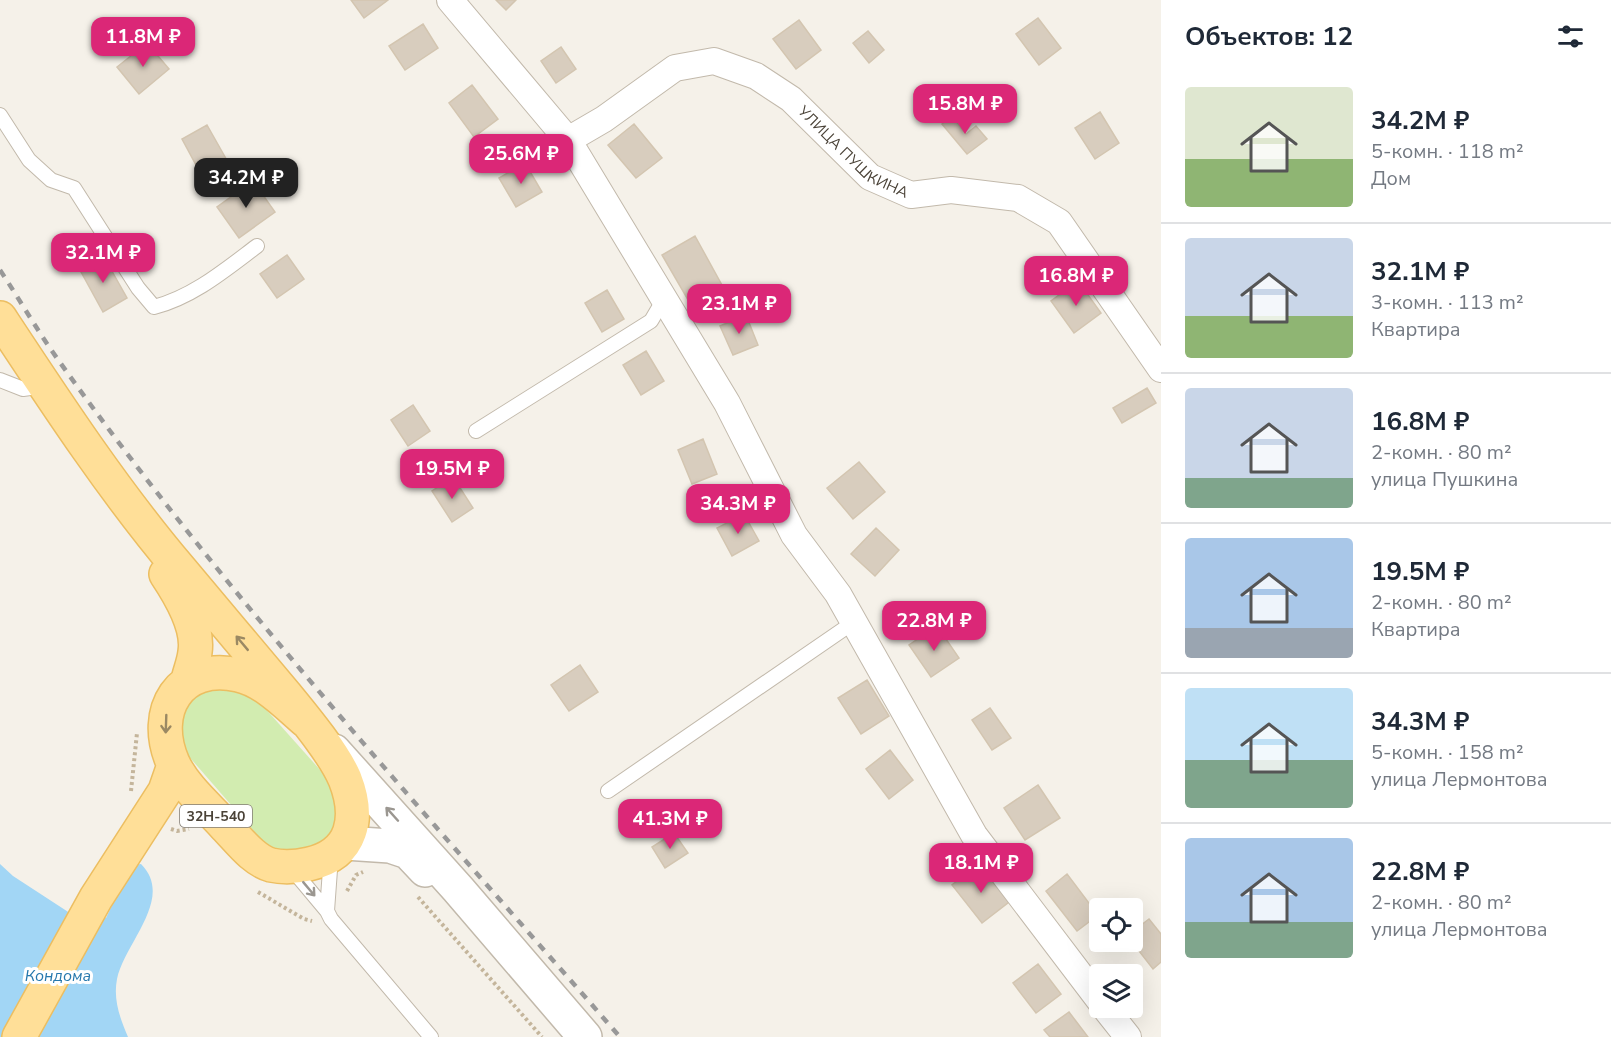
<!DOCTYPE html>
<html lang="ru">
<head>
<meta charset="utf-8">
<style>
	body { margin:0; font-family:"Nunito Sans",sans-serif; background:#f2f2f3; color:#1f2937; height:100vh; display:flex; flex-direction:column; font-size:22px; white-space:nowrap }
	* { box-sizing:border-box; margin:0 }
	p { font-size:20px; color:#747a83 }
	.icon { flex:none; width:33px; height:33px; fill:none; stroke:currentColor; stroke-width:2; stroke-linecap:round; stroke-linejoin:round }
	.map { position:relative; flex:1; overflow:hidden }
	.panel { display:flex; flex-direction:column; background:#fff; width:450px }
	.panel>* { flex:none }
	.tools { position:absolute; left:1089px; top:898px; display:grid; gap:12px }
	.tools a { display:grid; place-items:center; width:54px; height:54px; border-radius:6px; background:#fff; box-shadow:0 6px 24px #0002; font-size:30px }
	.price { position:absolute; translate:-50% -51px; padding:0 14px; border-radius:12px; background:#db2777; color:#fff; font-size:20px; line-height:39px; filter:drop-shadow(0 2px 3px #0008) }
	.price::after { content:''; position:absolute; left:50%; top:36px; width:18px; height:14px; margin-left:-9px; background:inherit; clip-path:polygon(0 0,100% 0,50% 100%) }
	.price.current { background:#222; color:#fff }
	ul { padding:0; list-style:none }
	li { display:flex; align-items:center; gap:18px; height:150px; padding:0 24px }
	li+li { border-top:2px solid #e0e1e3 }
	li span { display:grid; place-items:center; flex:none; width:168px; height:120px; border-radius:6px; color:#555 }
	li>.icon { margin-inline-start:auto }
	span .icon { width:72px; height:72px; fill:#fffc; stroke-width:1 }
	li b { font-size:26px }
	h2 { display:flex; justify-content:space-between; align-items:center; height:72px; padding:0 24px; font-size:26px }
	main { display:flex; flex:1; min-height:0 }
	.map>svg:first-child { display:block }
	.green { fill:#d2ecb0 }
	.water { fill:#a2d6f5 }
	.building { fill:#d8cdbe; stroke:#d3c5b0; stroke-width:1.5 }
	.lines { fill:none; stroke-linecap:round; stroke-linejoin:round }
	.service-casing { stroke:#c2b9ab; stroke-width:16 }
	.minor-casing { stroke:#c2b9ab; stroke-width:28 }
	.tertiary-casing { stroke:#c2b9ab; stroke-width:36 }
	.primary-casing { stroke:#ecbe61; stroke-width:36 }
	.path { stroke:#c4b59b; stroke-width:4; stroke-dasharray:3 3; stroke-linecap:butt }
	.service { stroke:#fff; stroke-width:14 }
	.minor { stroke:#fff; stroke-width:26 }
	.tertiary { stroke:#fff; stroke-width:33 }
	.primary { stroke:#ffdf98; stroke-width:33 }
	.rail { stroke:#989898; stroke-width:4.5; stroke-dasharray:8 8; stroke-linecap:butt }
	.oneway { stroke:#9b8963 }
	.oneway2 { stroke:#9b9791 }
	.labels { text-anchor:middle; stroke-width:6; stroke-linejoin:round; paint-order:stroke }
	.shield { fill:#fff; stroke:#807b73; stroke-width:1.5 }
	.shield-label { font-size:14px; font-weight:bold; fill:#4a4237 }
	.street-label { font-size:15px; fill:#4a4237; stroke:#fff }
	.water-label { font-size:16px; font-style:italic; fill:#2678ad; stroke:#fff }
</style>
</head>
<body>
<main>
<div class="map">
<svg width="1161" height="1037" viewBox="0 0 1161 1037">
	<rect width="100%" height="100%" fill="#f5f1e9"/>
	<path class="green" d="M227 681 255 697 330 781 339 802 336 826 321 845 297 855 272 852 185 752 179 726 184 709 195 694Z"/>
	<path class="water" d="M0 864 13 876 79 919 106 918 131 865 141 864C175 898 125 942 117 979 113 1000 120 1018 128 1037H0Z"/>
	<path class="building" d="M351 0H388L364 18Z
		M496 0H516L506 10Z
		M1038 18 1061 48 1039 65 1016 34Z
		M799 20 821 50 796 69 773 39Z
		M423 24 438 48 405 70 389 46Z
		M868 31 884 50 869 63 853 43Z
		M147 43 169 69 139 94 117 67Z
		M561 47 576 69 556 83 541 61Z
		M472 85 498 119 474 137 449 103Z
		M1100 112 1119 143 1095 159 1075 128Z
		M952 116 966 134 976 126 987 139 967 154 942 124Z
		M634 124 662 158 636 178 608 145Z
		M207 125 229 164 203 178 182 139Z
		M525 163 542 192 516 207 499 178Z
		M253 181 275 212 239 238 217 207Z
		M695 236 723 287 691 305 662 255Z
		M287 255 304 279 277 298 260 274Z
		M104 257 127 298 103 312 80 270Z
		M1078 281 1101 313 1074 333 1051 301Z
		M607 290 624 319 602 332 585 303Z
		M746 315 758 345 733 355 720 326Z
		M646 351 664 381 641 395 623 365Z
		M1147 388 1156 403 1122 423 1113 408Z
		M413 405 430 431 408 446 391 420Z
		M703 439 717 474 692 484 678 450Z
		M859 462 885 492 853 519 827 488Z
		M453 477 473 508 452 522 432 491Z
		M744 514 759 541 732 556 717 528Z
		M876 528 899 550 875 576 851 554Z
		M937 626 959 658 931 677 909 645Z
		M580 665 598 692 569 711 551 685Z
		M867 680 889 716 861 734 838 698Z
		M990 708 1011 738 992 750 972 720Z
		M890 750 913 780 889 799 866 769Z
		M1038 785 1060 818 1025 840 1004 808Z
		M674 833 688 853 665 868 652 847Z
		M979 864 1009 902 982 923 952 885Z
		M1067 874 1098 915 1077 931 1046 891Z
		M1149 919 1161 934V962L1153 969 1132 942V932Z
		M1038 964 1061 994 1036 1013 1013 983Z
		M1069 1012 1088 1037H1050L1044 1030Z"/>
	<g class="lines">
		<g class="service-casing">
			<path id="service" d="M0 115 29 160 51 180 74 188 138 288 154 307C193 297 225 270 257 246
				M0 380 23 389 44 386
				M476 431 651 321 664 299
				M608 791 854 622
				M291 868 327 911 331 919 431 1037
				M327 911 331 856"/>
		</g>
		<g class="minor-casing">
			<g id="minor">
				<path d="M450 0 568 140 727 403 794 535 838 594 974 835 1100 1001"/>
				<path id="s1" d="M568 140 604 119 675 68 714 61 756 76 791 99 870 177 911 195 951 190 1018 198 1059 222 1161 369"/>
				<path d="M1105 1008 1128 1037"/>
			</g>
		</g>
		<g class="tertiary-casing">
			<path id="tertiary" d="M334 751 458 889 585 1037
				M345 843 390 846 408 852 425 870"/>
		</g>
		<g class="primary-casing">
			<path id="primary" d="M0 318C56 403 113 490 179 568 214 610 250 652 285 694 303 716 334 753 345 779 360 817 354 854 309 864 296 867 285 868 271 865 253 860 238 839 225 826 208 807 184 787 173 763 150 711 180 662 238 675 265 681 286 704 306 721
				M166 574C180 595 199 626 195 652 194 662 190 671 188 680
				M19 1037 96 898 165 791 174 765"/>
		</g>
		<path class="path" d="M131 791 137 733
			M171 829 177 831 189 829
			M347 891 356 875 363 872
			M258 892 304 919 312 921
			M418 897 542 1037"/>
		<use href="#service" class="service"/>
		<use href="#minor" class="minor"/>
		<use href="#tertiary" class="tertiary"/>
		<use href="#primary" class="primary"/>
		<path class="rail" d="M0 270C20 300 38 332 59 361 229 600 428 816 620 1037"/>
	</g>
	<defs><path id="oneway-shaft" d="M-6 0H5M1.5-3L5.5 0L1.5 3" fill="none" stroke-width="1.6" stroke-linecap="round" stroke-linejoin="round" transform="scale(1.5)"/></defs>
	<g class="oneway">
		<use href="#oneway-shaft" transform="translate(242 643) rotate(-130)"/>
		<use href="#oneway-shaft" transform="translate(166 724) rotate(92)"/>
	</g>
	<g class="oneway2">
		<use href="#oneway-shaft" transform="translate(392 814) rotate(-132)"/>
		<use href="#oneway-shaft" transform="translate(309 889) rotate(50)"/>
	</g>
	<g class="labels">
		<rect class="shield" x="180" y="805" width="72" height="22" rx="4.5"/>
		<g class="shield-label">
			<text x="216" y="821">32Н-540</text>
		</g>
		<g class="street-label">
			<text dy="5" stroke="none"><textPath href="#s1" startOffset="338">УЛИЦА ПУШКИНА</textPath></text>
		</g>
		<g class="water-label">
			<text x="58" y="981">Кондома</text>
		</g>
	</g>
</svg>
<div class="tools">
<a><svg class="icon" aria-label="locate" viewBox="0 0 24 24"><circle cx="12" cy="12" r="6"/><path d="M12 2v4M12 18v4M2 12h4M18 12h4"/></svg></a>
<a><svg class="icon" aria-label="layers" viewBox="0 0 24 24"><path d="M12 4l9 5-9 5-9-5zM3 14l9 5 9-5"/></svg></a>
</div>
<b class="price" style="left:143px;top:68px">11.8M ₽</b>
<b class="price" style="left:965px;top:135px">15.8M ₽</b>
<b class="price" style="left:521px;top:185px">25.6M ₽</b>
<b class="price current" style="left:246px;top:209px">34.2M ₽</b>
<b class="price" style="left:103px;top:284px">32.1M ₽</b>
<b class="price" style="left:1076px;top:307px">16.8M ₽</b>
<b class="price" style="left:739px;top:335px">23.1M ₽</b>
<b class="price" style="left:452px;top:500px">19.5M ₽</b>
<b class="price" style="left:738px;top:535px">34.3M ₽</b>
<b class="price" style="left:934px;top:652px">22.8M ₽</b>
<b class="price" style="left:670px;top:850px">41.3M ₽</b>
<b class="price" style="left:981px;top:894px">18.1M ₽</b>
</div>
<section class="panel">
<h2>Объектов: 12<svg class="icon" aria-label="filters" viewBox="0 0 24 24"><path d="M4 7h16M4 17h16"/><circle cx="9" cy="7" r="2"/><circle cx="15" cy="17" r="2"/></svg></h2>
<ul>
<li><span style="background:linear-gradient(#dfe7d0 60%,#8fb573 0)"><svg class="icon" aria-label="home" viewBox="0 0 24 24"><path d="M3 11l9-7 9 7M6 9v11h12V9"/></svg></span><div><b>34.2M ₽</b><p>5-комн. · 118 m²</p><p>Дом</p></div></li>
<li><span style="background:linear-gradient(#c9d6e8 65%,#8fb573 0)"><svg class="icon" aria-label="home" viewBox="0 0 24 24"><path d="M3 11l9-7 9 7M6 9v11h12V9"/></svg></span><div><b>32.1M ₽</b><p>3-комн. · 113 m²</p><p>Квартира</p></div></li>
<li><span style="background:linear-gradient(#c9d6e8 75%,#7fa58c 0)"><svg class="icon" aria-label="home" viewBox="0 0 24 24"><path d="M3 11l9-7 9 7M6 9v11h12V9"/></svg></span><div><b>16.8M ₽</b><p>2-комн. · 80 m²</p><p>улица Пушкина</p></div></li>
<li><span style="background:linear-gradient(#a9c7e8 75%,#9aa5b1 0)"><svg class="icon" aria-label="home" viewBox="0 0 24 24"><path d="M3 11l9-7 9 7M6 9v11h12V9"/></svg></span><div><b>19.5M ₽</b><p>2-комн. · 80 m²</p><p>Квартира</p></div></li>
<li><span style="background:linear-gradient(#bfe0f5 60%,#7fa58c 0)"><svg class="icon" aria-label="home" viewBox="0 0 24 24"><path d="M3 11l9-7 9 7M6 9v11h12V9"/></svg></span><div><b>34.3M ₽</b><p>5-комн. · 158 m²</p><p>улица Лермонтова</p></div></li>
<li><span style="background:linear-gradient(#a9c7e8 70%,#7fa58c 0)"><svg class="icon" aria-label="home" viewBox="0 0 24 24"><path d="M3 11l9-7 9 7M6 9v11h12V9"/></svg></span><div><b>22.8M ₽</b><p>2-комн. · 80 m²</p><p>улица Лермонтова</p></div></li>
</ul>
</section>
</main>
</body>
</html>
